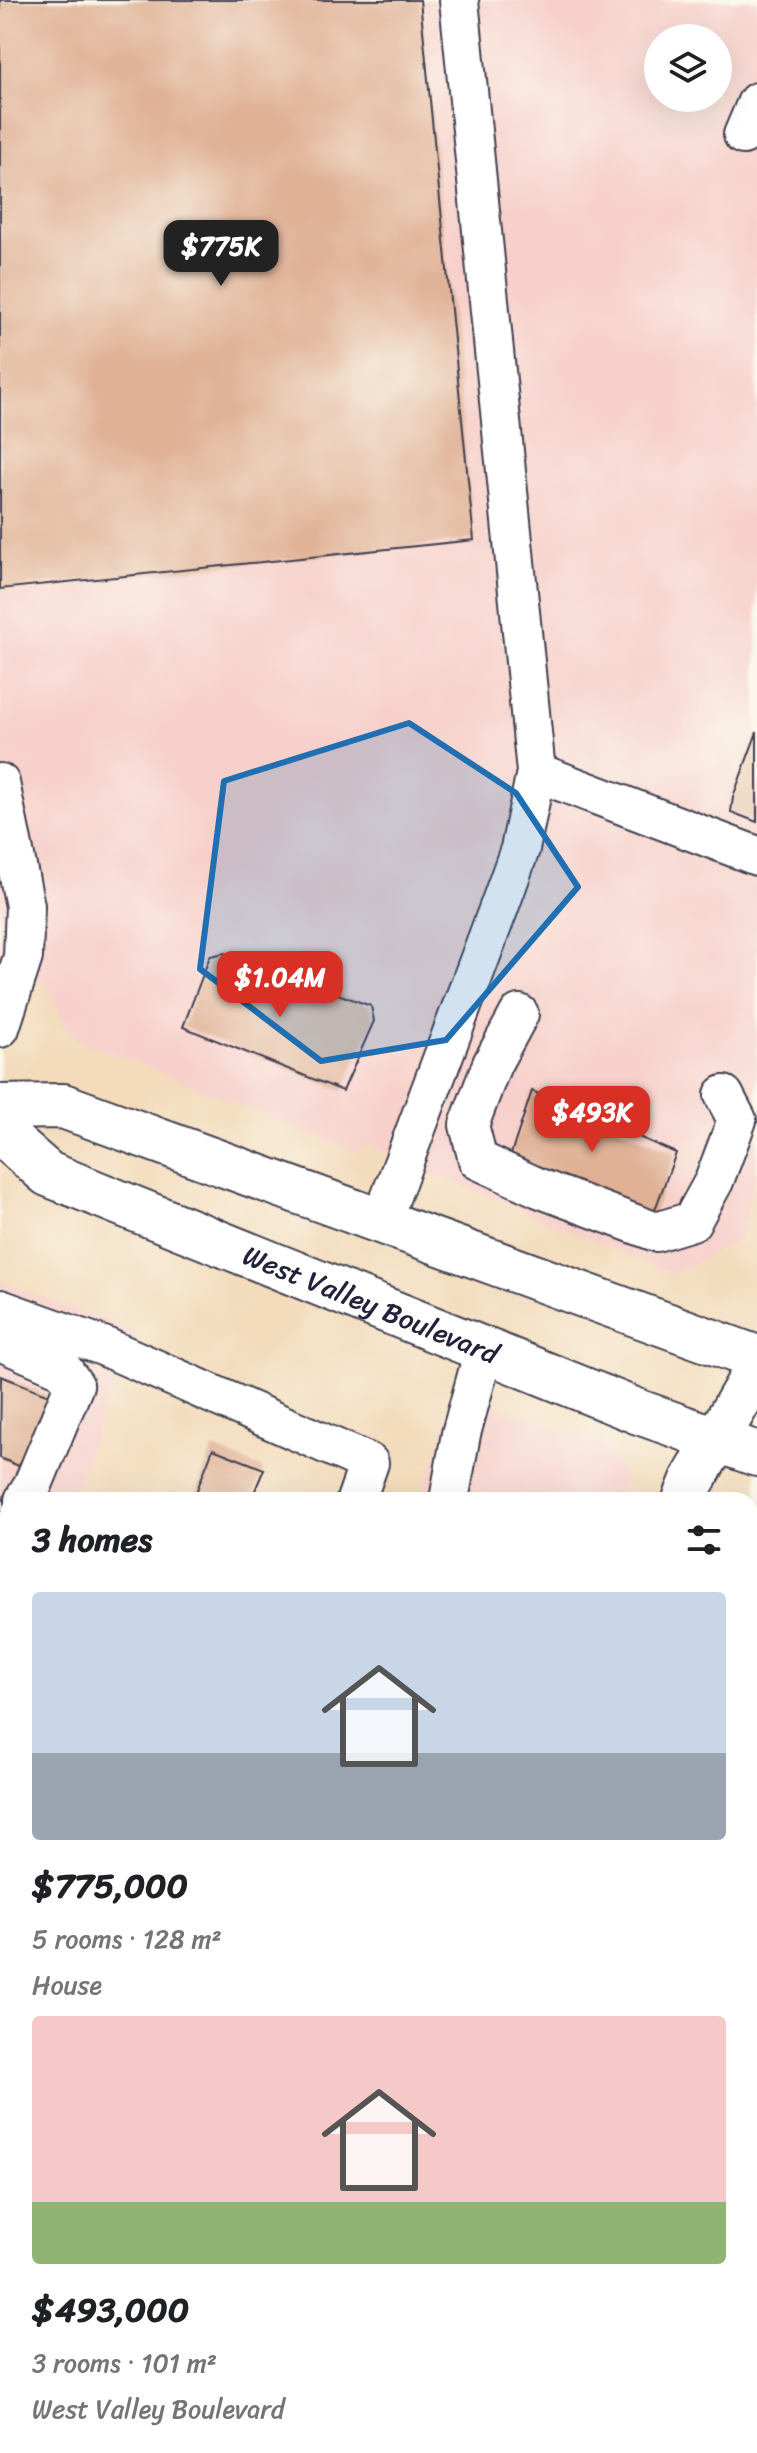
<!DOCTYPE html>
<html lang="en">
<head>
<meta charset="utf-8">
<style>
	body { margin:0; font-family:Sriracha,sans-serif; background:#f6f6f6; color:#202124; height:100vh; display:flex; flex-direction:column; font-size:30px; white-space:nowrap }
	* { box-sizing:border-box; margin:0 }
	p { font-size:26px; color:#757577 }
	.icon { flex:none; width:44px; height:44px; fill:none; stroke:currentColor; stroke-width:2; stroke-linecap:round; stroke-linejoin:round }
	.map { position:relative; flex:1; overflow:hidden }
	.panel { position:absolute; left:0px; top:1492px; width:758px; height:962px; display:flex; flex-direction:column; background:#fff; border-radius:24px 24px 0 0; box-shadow:0 8px 32px #0002 }
	.panel>* { flex:none }
	.controls { position:absolute; left:644px; top:24px; display:grid; gap:16px }
	.controls a { display:grid; place-items:center; width:88px; height:88px; border-radius:50%; background:#fff; box-shadow:0 8px 32px #0002; font-size:40px }
	.price { position:absolute; translate:-50% -68px; padding:0 18px; border-radius:16px; background:#d93025; color:#fff; font-size:26px; line-height:52px; filter:drop-shadow(0 2px 4px #0008) }
	.price::after { content:''; position:absolute; left:50%; top:48px; width:24px; height:18px; margin-left:-12px; background:inherit; clip-path:polygon(0 0,100% 0,50% 100%) }
	.price.selected { background:#222; color:#fff }
	ul { padding:0; list-style:none }
	li { display:grid; align-content:center; gap:16px; height:424px; padding:0 32px }
	li span { display:grid; place-items:center; height:248px; border-radius:8px; color:#555 }
	li>.icon { margin-inline-start:auto }
	span .icon { width:144px; height:144px; fill:#fffc; stroke-width:1 }
	li b { font-size:34px }
	h2 { display:flex; justify-content:space-between; align-items:center; height:96px; padding:0 32px; font-size:34px }
	.map>svg:first-child { display:block }
	.built { fill:#f7d0cb; fill-rule:evenodd }
	.building { fill:#e0b195 }
	.lines { fill:none; stroke-linecap:round; stroke-linejoin:round }
	.minor-casing { stroke:#413e4e; stroke-width:42 }
	.major-casing { stroke:#413e4e; stroke-width:48 }
	.highway-casing { stroke:#413e4e; stroke-width:48 }
	.minor { stroke:#fff; stroke-width:38 }
	.major { stroke:#fff; stroke-width:44 }
	.highway { stroke:#fff; stroke-width:44 }
	.marked { fill:#1f6fb2; fill-opacity:0.2; stroke:#1f6fb2; stroke-width:6; stroke-linejoin:round }
	.labels { text-anchor:middle; stroke-width:6; stroke-linejoin:round; paint-order:stroke }
	.street-label { font-size:28px; fill:#22223b; stroke:#fbf7ec }
</style>
</head>
<body>
<div class="map">
<svg width="757" height="2453" viewBox="0 0 757 2453">
	<rect width="100%" height="100%" fill="#fbf7ec"/>
	<filter id="ink" filterUnits="userSpaceOnUse"><feTurbulence type="fractalNoise" baseFrequency=".0125" numOctaves="2"/><feDisplacementMap in="SourceGraphic" scale="16" xChannelSelector="R" yChannelSelector="G"/><feConvolveMatrix kernelMatrix="1 2 1 2 8 2 1 2 1" color-interpolation-filters="sRGB"/></filter>
	<filter id="wash" filterUnits="userSpaceOnUse"><feTurbulence type="fractalNoise" baseFrequency=".006" numOctaves="4" result="noise"/><feDisplacementMap in="SourceGraphic" scale="32" xChannelSelector="R" yChannelSelector="G"/><feGaussianBlur stdDeviation="1.8" result="paint"/><feColorMatrix in="noise" values="0 0 0 0 0 0 0 0 0 0 0 0 0 0 0 0 0 1.4 0 .05"/><feComposite in="paint" operator="in"/></filter>
	<g filter="url(#wash)">
		<rect width="100%" height="100%" fill="#f3dbbb"/>
		<path class="built" d="M0 0H757V1166L740 1239 672 1274 370 1146 355 1152 68 1035 48 983 0 967ZM658 38H718V98H658Z
			M0 1281 133 1331 70 1500H8V1658L0 1679Z
			M456 1399 488 1402 601 1444 627 1479 615 1500H419Z"/>
		<g id="blocks">
			<path class="building" d="M0 0H420L474 540 0 589Z
				M757 732V822L731 812 733 797Z
				M225 953 371 1006 374 1021 343 1091 183 1027 210 956Z
				M532 1091 676 1153 653 1215 510 1157Z
				M1 1376 59 1399 54 1412 43 1408 21 1467 0 1458Z
				M213 1449 264 1469 251 1500H193Z"/>
		</g>
	</g>
	<g filter="url(#ink)">
		<use href="#blocks" fill-opacity="0" stroke="#413e4e" stroke-width="2"/>
		<g class="lines">
			<g class="minor-casing">
				<path id="minor" d="M743 135 757 102
					M536 772 757 856
					M0 783 25 906 23 957 0 1028
					M519 1014 492 1064 469 1125 478 1160 539 1188 656 1232 692 1221 714 1181 737 1120 724 1095
					M382 1220 501 902 520 849 536 772 459 0
					M0 1309 103 1346 369 1463 356 1500
					M0 1341 62 1368 74 1385 32 1487 24 1500
					M449 1500 461 1434 484 1350
					M0 1550 8 1530
					M0 1619 8 1597
					M750 1688 757 1691
					M0 1812 8 1815"/>
			</g>
			<g class="major-casing">
				<g id="major">
					<path d="M0 1107 63 1106 757 1358"/>
					<path id="s1" d="M0 1132 48 1174 639 1412 757 1454"/>
					<path d="M685 1500 693 1480 757 1369"/>
					<path d="M750 1624 757 1605"/>
					<path d="M385 2453 388 2446"/>
				</g>
			</g>
			<g class="highway-casing">
				<path id="highway" d="M0 1992 8 1994
					M0 2188 8 2190
					M750 2235 757 2239
					M0 2301 8 2304
					M432 2446 451 2453
					M747 2446 757 2450"/>
			</g>
			<use href="#minor" class="minor"/>
			<use href="#major" class="major"/>
			<use href="#highway" class="highway"/>
		</g>
	</g>
	<path class="marked" d="M409 723 516 793 578 887 446 1040 321 1061 200 969 224 781Z"/>
	<g class="labels">
		<g class="street-label">
			<text dy="10" stroke="none"><textPath href="#s1" startOffset="412">West Valley Boulevard</textPath></text>
		</g>
	</g>
</svg>
<div class="controls">
<a><svg class="icon" aria-label="layers" viewBox="0 0 24 24"><path d="M12 4l9 5-9 5-9-5zM3 14l9 5 9-5"/></svg></a>
</div>
<b class="price selected" style="left:221px;top:288px">$775K</b>
<b class="price" style="left:280px;top:1019px">$1.04M</b>
<b class="price" style="left:592px;top:1154px">$493K</b>
<section class="panel">
<h2>3 homes<svg class="icon" aria-label="filters" viewBox="0 0 24 24"><path d="M4 7h16M4 17h16"/><circle cx="9" cy="7" r="2"/><circle cx="15" cy="17" r="2"/></svg></h2>
<ul>
<li><span style="background:linear-gradient(#c9d6e8 65%,#9aa5b1 0)"><svg class="icon" aria-label="home" viewBox="0 0 24 24"><path d="M3 11l9-7 9 7M6 9v11h12V9"/></svg></span><div><b>$775,000</b><p>5 rooms · 128 m²</p><p>House</p></div></li>
<li><span style="background:linear-gradient(#f6c9c9 75%,#8fb573 0)"><svg class="icon" aria-label="home" viewBox="0 0 24 24"><path d="M3 11l9-7 9 7M6 9v11h12V9"/></svg></span><div><b>$493,000</b><p>3 rooms · 101 m²</p><p>West Valley Boulevard</p></div></li>
</ul>
</section>
</div>
</body>
</html>
